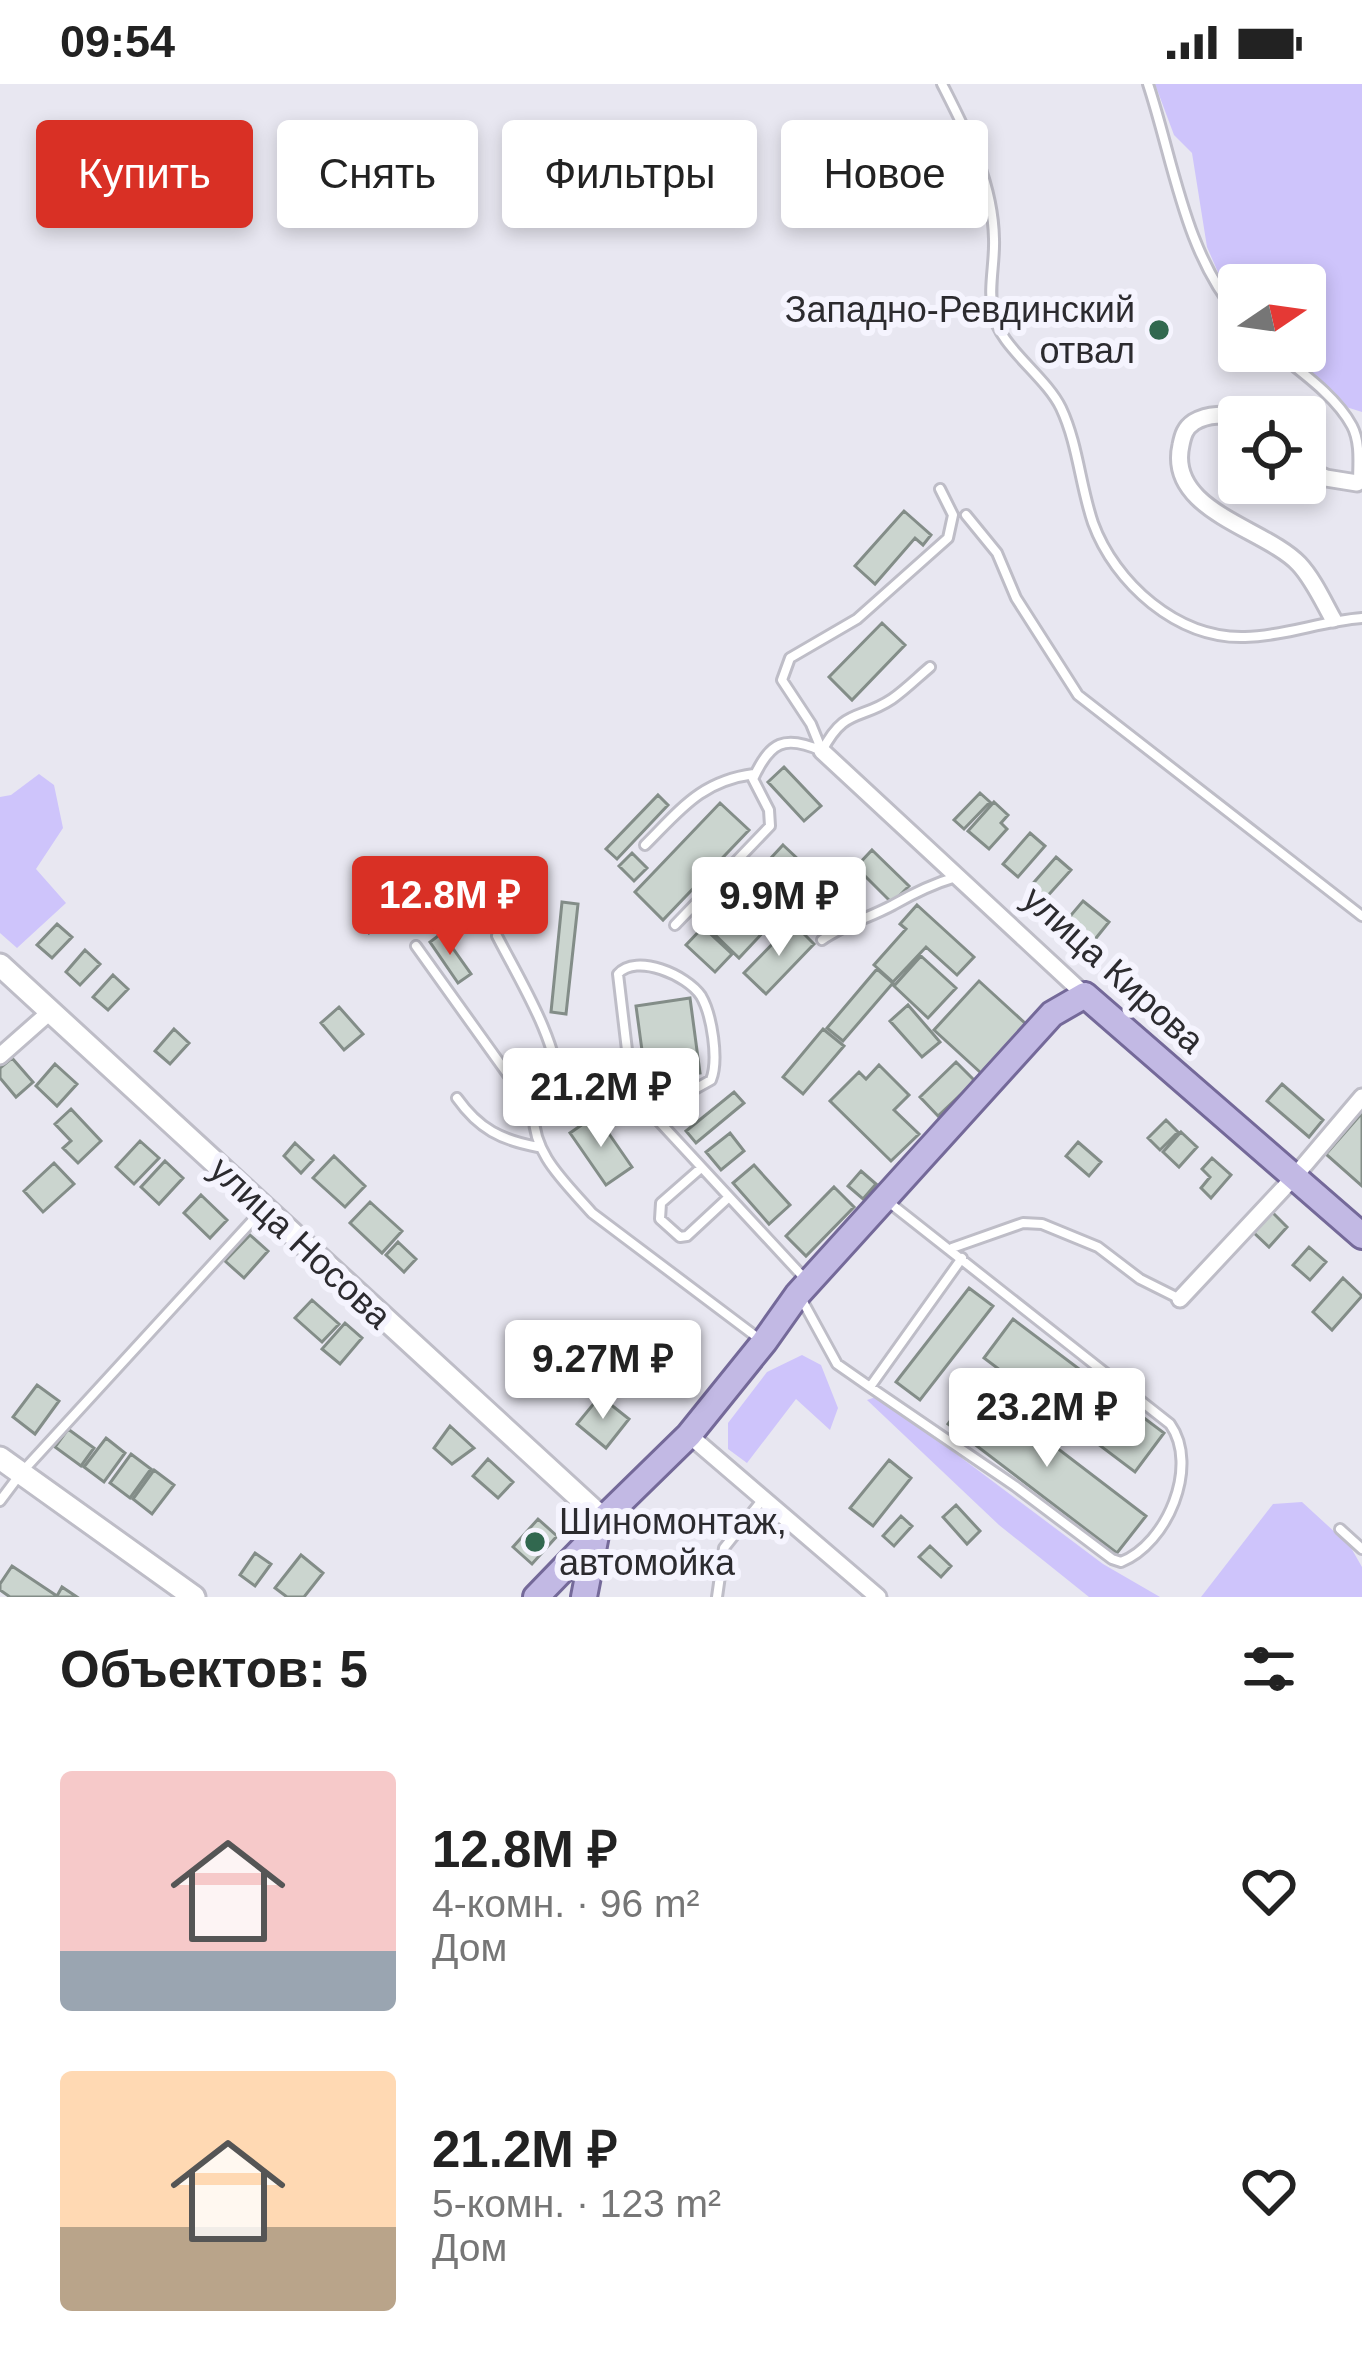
<!DOCTYPE html>
<html lang="ru">
<head>
<meta charset="utf-8">
<style>
	body { margin:0; font-family:Helvetica,sans-serif; background:#f6f6f6; color:#222; height:100vh; display:flex; flex-direction:column; font-size:45px; white-space:nowrap }
	* { box-sizing:border-box; margin:0 }
	p { font-size:39px; color:#767676 }
	.icon { flex:none; width:66px; height:66px; fill:none; stroke:currentColor; stroke-width:2; stroke-linecap:round; stroke-linejoin:round }
	.map { position:relative; height:1513px; overflow:hidden }
	.details { display:flex; flex-direction:column; background:#fff; flex:1 }
	.details>* { flex:none }
	.banner { position:absolute; left:36px; top:36px; width:1290px; height:108px; display:flex; gap:24px }
	.needle { width:78px; rotate:77deg }
	.fabs { position:absolute; left:1218px; top:180px; display:grid; gap:24px }
	.fabs a { display:grid; place-items:center; width:108px; height:108px; border-radius:12px; background:#fff; box-shadow:0 6px 18px #0003; font-size:60px }
	.price { position:absolute; translate:-50% -102px; padding:0 27px; border-radius:12px; background:#fff; color:#222; font-size:39px; line-height:78px; filter:drop-shadow(0 3px 6px #0008) }
	.price::after { content:''; position:absolute; left:50%; top:72px; width:36px; height:27px; margin-left:-18px; background:inherit; clip-path:polygon(0 0,100% 0,50% 100%) }
	.price.active { background:#d93025; color:#fff }
	ul { padding:0; list-style:none }
	li { display:flex; align-items:center; gap:36px; height:300px; padding:0 60px }
	li span { display:grid; place-items:center; flex:none; width:336px; height:240px; border-radius:12px; color:#555 }
	li>.icon { margin-inline-start:auto }
	span .icon { width:144px; height:144px; fill:#fffc; stroke-width:1 }
	li b { font-size:51px }
	h2 { display:flex; justify-content:space-between; align-items:center; height:144px; padding:0 60px; font-size:51px }
	.tag { padding:0 42px; border-radius:12px; background:#fff; box-shadow:0 6px 18px #0003; font-size:42px; line-height:108px }
	.tag.active { background:#d93025; color:#fff }
	.status { display:flex; justify-content:space-between; align-items:center; height:84px; padding:0 60px; background:#fff; direction:ltr }
	.status svg { height:33px; fill:currentColor }
	.map>svg:first-child { display:block }
	.green { fill:#cec4fb }
	.building { fill:#cbd5cf; stroke:#838d88; stroke-width:3 }
	.lines { fill:none; stroke-linecap:round; stroke-linejoin:round }
	.lane-casing { stroke:#bebdc7; stroke-width:14 }
	.street-casing { stroke:#bebdc7; stroke-width:21 }
	.secondary-casing { stroke:#bebdc7; stroke-width:27 }
	.primary-casing { stroke:#746999; stroke-width:30 }
	.lane { stroke:#fff; stroke-width:8 }
	.street { stroke:#fff; stroke-width:15 }
	.secondary { stroke:#fff; stroke-width:21 }
	.primary { stroke:#c2b9e4; stroke-width:24 }
	.poi-dot { fill:#31684f; stroke:#f5f4fe; stroke-width:4.5 }
	.labels { text-anchor:middle; stroke-width:12; stroke-linejoin:round; paint-order:stroke }
	.poi-label { font-size:36px; fill:#2c2b2f; stroke:#f5f4fe; text-anchor:end }
	.street-label { font-size:36px; fill:#2c2b2f; stroke:#f5f4fe }
</style>
</head>
<body>
<div class="status"><b>09:54</b><svg viewBox="0 0 49 12"><path d="M0 12V9h3v3zM5 12V6h3v6zM10 12V3h3v9zM15 12V0h3v12zM26 1h20v11H26zM47 4h2v5h-2z"/></svg></div>
<div class="map">
<svg width="1362" height="1513" viewBox="0 0 1362 1513">
	<rect width="100%" height="100%" fill="#e8e7f1"/>
	<path class="green" d="M1155 0H1362V328L1343 322 1289 267H1305V201H1239V218L1224 202 1207 163 1192 69 1174 51Z
		M39 690 54 701 63 744 36 785 66 819 17 864 0 849V713L11 711Z
		M802 1271 821 1281 838 1324 830 1346 796 1315 747 1379 728 1365V1339L767 1288Z
		M879 1312 1103 1480 1160 1513H1089L999 1441 867 1316Z
		M1302 1418 1350 1462 1362 1483V1513H1201L1273 1420Z"/>
	<path class="building" d="M904 427 931 451 923 461 915 454 875 500 855 482Z
		M882 539 905 561 852 616 829 593Z
		M784 683 821 722 804 737 768 698Z
		M980 709 990 718 964 745 954 736Z
		M658 711 668 721 617 775 606 765Z
		M994 718 1008 731 1001 739 1007 745 989 765 968 747Z
		M720 719 749 746 663 836 635 808Z
		M1030 749 1045 762 1018 793 1003 780Z
		M783 761 816 792 739 874 707 843Z
		M872 766 909 802 892 819 856 783Z
		M632 769 647 784 634 797 619 782Z
		M1056 773 1071 786 1043 817 1029 804Z
		M392 811 403 826 369 849 358 833Z
		M1083 817 1109 838 1092 859 1066 837Z
		M562 818 578 820 566 930 551 928Z
		M917 821 974 873 957 891 926 863 893 898 874 881 906 845 900 840Z
		M793 839 814 860 766 910 744 889Z
		M57 840 72 853 52 874 37 861Z
		M703 843 732 870 715 888 686 861Z
		M442 849 471 890 458 899 430 858Z
		M85 866 100 880 80 901 66 888Z
		M921 872 956 904 928 934 894 902Z
		M877 885 893 899 843 957 827 944Z
		M113 891 128 905 108 926 93 913Z
		M979 897 1026 940 981 989 934 946Z
		M690 914 700 989 685 991 680 1004 671 1006 661 994 646 996 636 922Z
		M908 921 940 958 922 973 890 937Z
		M339 923 363 950 344 966 321 939Z
		M174 945 189 959 170 980 155 967Z
		M823 945 844 962 803 1010 783 993Z
		M533 972 544 987 523 1001 513 986Z
		M12 974 33 998 16 1013 0 994V984Z
		M956 978 975 997 938 1032 920 1013Z
		M55 980 77 1000 57 1022 36 1002Z
		M879 981 909 1011 894 1026 919 1050 891 1077 830 1017 859 988 866 995Z
		M1282 1000 1323 1036 1309 1053 1267 1017Z
		M734 1008 744 1019 696 1059 686 1047Z
		M71 1025 101 1057 78 1079 63 1064 71 1057 55 1040Z
		M1362 1029V1102L1326 1070Z
		M596 1031 632 1083 606 1101 570 1049Z
		M1166 1036 1178 1048 1160 1066 1148 1054Z
		M1181 1048 1197 1063 1179 1083 1163 1068Z
		M730 1049 744 1067 721 1086 706 1068Z
		M140 1057 159 1074 134 1100 116 1083Z
		M1078 1058 1101 1078 1089 1092 1066 1072Z
		M295 1059 313 1076 301 1089 284 1072Z
		M334 1072 365 1102 345 1123 313 1094Z
		M1212 1074 1231 1091 1211 1114 1201 1104 1210 1093 1202 1085Z
		M165 1077 183 1094 159 1120 141 1103Z
		M54 1079 74 1100 43 1128 24 1107Z
		M754 1081 790 1121 769 1140 733 1099Z
		M861 1087 876 1100 863 1115 848 1102Z
		M834 1103 854 1123 806 1172 786 1152Z
		M201 1111 227 1136 210 1154 184 1129Z
		M370 1118 402 1147 382 1169 350 1139Z
		M1271 1127 1287 1143 1269 1163 1252 1147Z
		M250 1151 268 1167 244 1194 225 1177Z
		M398 1158 416 1175 404 1188 386 1171Z
		M1309 1163 1326 1178 1310 1196 1293 1181Z
		M1343 1194 1362 1212 1332 1246 1313 1228Z
		M969 1204 993 1222 920 1316 896 1298Z
		M312 1216 339 1240 322 1258 295 1234Z
		M1013 1235 1164 1349 1135 1388 984 1274Z
		M345 1239 362 1254 340 1280 322 1265Z
		M37 1301 59 1317 35 1350 13 1333Z
		M976 1302 1146 1432 1117 1469 948 1340Z
		M600 1312 629 1335 606 1364 577 1340Z
		M450 1342 474 1364 452 1380 434 1364Z
		M68 1345 94 1364 81 1382 55 1363Z
		M106 1354 125 1369 104 1398 84 1383Z
		M131 1370 151 1385 130 1414 110 1399Z
		M488 1375 513 1398 498 1414 473 1392Z
		M889 1376 911 1394 873 1442 850 1424Z
		M154 1386 174 1401 152 1430 133 1415Z
		M956 1421 980 1447 967 1460 943 1433Z
		M901 1432 912 1442 894 1462 883 1452Z
		M538 1435 557 1452 532 1480 513 1463Z
		M930 1462 951 1482 941 1493 919 1473Z
		M255 1469 271 1480 255 1502 240 1491Z
		M301 1471 323 1489 304 1513H287L275 1504Z
		M12 1482 57 1512 62 1503 77 1513H10L0 1506V1500Z"/>
	<g class="lines">
		<g class="lane-casing">
			<path id="lane" d="M942 0C967 49 993 98 994 155 995 179 988 204 993 228 998 262 1045 291 1061 324 1078 360 1080 401 1093 439 1115 499 1177 555 1245 553 1285 552 1322 537 1362 534
				M1148 0C1174 79 1184 167 1239 232
				M1275 267C1301 288 1336 312 1352 342 1361 359 1358 382 1358 399
				M966 431 997 469 1016 514 1078 611 1362 832
				M930 583C918 593 905 606 892 615 859 637 845 623 822 667L811 640 782 596 790 574 857 535 948 454 953 431 940 405
				M645 761C681 725 701 697 754 690
				M675 841 770 742 769 726 753 695C770 658 784 650 822 667
				M497 852C518 893 561 962 558 1007L534 1027
				M822 856C845 840 869 834 893 821 914 809 932 800 956 793
				M416 862 534 1027C531 1069 566 1099 592 1129L758 1254
				M457 1014C479 1045 501 1056 538 1063
				M652 1029 711 996C719 976 712 931 701 912 687 891 636 869 618 890L629 983 643 1020 807 1197
				M701 1084 661 1119 660 1135 680 1153 687 1152 729 1113
				M952 1164 1023 1139 1042 1140 1098 1163 1140 1195 1180 1215
				M802 1216 837 1280 870 1303 962 1174
				M870 1303 1015 1402 1112 1475 1121 1478C1167 1460 1200 1382 1170 1340L886 1116
				M0 1417 21 1389 263 1125
				M1340 1445 1362 1465
				M717 1513 724 1464 763 1415"/>
		</g>
		<g class="street-casing">
			<path id="street" d="M1239 336C1225 329 1208 330 1194 338 1185 344 1183 351 1181 361 1166 427 1265 444 1299 480 1313 495 1323 517 1333 535
				M1305 385 1326 394 1357 399
				M822 667 1085 911
				M0 972 51 927
				M1180 1215 1295 1092 1362 1013
				M689 1351 878 1513"/>
		</g>
		<g class="secondary-casing">
			<path id="secondary" d="M0 881 603 1435
				M0 1374 194 1513"/>
		</g>
		<g class="primary-casing">
			<path id="primary" d="M536 1513 596 1451 603 1435 689 1351 764 1258 798 1210 1052 930 1085 911 1362 1152
				M584 1513 596 1451"/>
		</g>
		<use href="#lane" class="lane"/>
		<use href="#street" class="street"/>
		<use href="#secondary" class="secondary"/>
		<use href="#primary" class="primary"/>
	</g>
	<g class="poi-dot">
		<circle cx="1159" cy="246" r="12"/>
		<circle cx="535" cy="1458" r="12"/>
	</g>
	<g class="labels">
		<g class="poi-label">
			<text x="1135" y="238">Западно-Ревдинский<tspan x="1135" dy="41">отвал</tspan></text>
			<text x="559" y="1450" text-anchor="start">Шиномонтаж,<tspan x="559" dy="41">автомойка</tspan></text>
		</g>
		<g class="street-label">
			<text transform="translate(1114 885) rotate(42)" y="13">улица Кирова</text>
			<text transform="translate(301 1158) rotate(43)" y="13">улица Носова</text>
		</g>
	</g>
</svg>
<div class="fabs">
<a><svg class="needle" viewBox="-14 -14 28 28"><path d="M0-13l5 13h-10z" fill="#e53935"/><path d="M0 13l5-13h-10z" fill="#767676"/></svg></a>
<a><svg class="icon" aria-label="locate" viewBox="0 0 24 24"><circle cx="12" cy="12" r="6"/><path d="M12 2v4M12 18v4M2 12h4M18 12h4"/></svg></a>
</div>
<b class="price active" style="left:450px;top:874px">12.8M ₽</b>
<b class="price" style="left:779px;top:875px">9.9M ₽</b>
<b class="price" style="left:601px;top:1066px">21.2M ₽</b>
<b class="price" style="left:603px;top:1338px">9.27M ₽</b>
<b class="price" style="left:1047px;top:1386px">23.2M ₽</b>
<div class="banner">
<a class="tag active">Купить</a>
<a class="tag">Снять</a>
<a class="tag">Фильтры</a>
<a class="tag">Новое</a>
</div>
</div>
<section class="details">
<h2>Объектов: 5<svg class="icon" aria-label="filters" viewBox="0 0 24 24"><path d="M4 7h16M4 17h16"/><circle cx="9" cy="7" r="2"/><circle cx="15" cy="17" r="2"/></svg></h2>
<ul>
<li><span style="background:linear-gradient(#f6c9c9 75%,#9aa5b1 0)"><svg class="icon" aria-label="home" viewBox="0 0 24 24"><path d="M3 11l9-7 9 7M6 9v11h12V9"/></svg></span><div><b>12.8M ₽</b><p>4-комн. · 96 m²</p><p>Дом</p></div><svg class="icon" aria-label="heart" viewBox="0 0 24 24"><path d="M12 20l-8-8c-3-5 5-10 8-4 3-6 11-1 8 4z"/></svg></li>
<li><span style="background:linear-gradient(#ffd9b3 65%,#b9a48a 0)"><svg class="icon" aria-label="home" viewBox="0 0 24 24"><path d="M3 11l9-7 9 7M6 9v11h12V9"/></svg></span><div><b>21.2M ₽</b><p>5-комн. · 123 m²</p><p>Дом</p></div><svg class="icon" aria-label="heart" viewBox="0 0 24 24"><path d="M12 20l-8-8c-3-5 5-10 8-4 3-6 11-1 8 4z"/></svg></li>
</ul>
</section>
</body>
</html>
